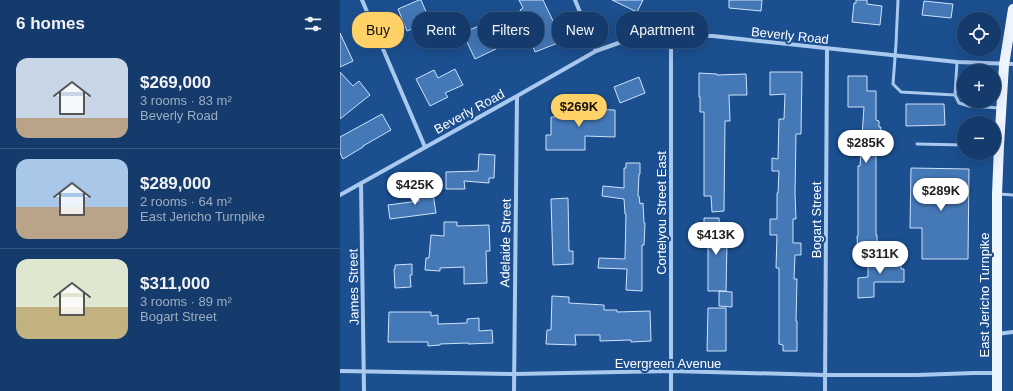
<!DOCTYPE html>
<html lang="en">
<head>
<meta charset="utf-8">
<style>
	body { margin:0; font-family:Arial,sans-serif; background:#1d4271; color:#f1f3f6; height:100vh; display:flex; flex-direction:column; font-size:15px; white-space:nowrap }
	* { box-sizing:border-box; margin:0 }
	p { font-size:13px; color:#9dadc1 }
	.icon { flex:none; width:22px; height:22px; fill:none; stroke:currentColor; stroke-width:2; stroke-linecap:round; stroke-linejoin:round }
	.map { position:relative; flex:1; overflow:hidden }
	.drawer { display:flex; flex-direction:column; background:#143b6b; width:340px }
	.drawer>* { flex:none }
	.top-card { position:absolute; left:12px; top:12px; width:380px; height:36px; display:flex; gap:8px }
	.controls { position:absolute; left:617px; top:12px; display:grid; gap:8px }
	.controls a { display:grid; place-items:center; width:44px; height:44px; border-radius:50%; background:#143b6b; box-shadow:0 4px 16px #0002,0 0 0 1px #33557e; font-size:20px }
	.price { position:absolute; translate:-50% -34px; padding:0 9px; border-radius:14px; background:#fff; color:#222; font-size:13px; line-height:26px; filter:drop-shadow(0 1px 2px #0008) }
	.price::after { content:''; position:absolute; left:50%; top:24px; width:12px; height:9px; margin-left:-6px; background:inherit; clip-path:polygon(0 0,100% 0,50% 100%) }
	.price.active { background:#ffd166; color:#111 }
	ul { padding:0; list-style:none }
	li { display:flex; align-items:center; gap:12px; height:100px; padding:0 16px }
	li+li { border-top:1px solid #33557e }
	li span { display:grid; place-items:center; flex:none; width:112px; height:80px; border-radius:12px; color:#555 }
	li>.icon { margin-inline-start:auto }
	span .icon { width:48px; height:48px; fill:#fffc; stroke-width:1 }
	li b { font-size:17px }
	h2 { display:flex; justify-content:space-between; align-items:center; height:48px; padding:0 16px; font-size:17px }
	.tag { padding:0 14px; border-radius:16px; background:#143b6b; box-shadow:0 4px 16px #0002,0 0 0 1px #33557e; font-size:14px; line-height:36px }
	.tag.active { background:#ffd166; color:#111 }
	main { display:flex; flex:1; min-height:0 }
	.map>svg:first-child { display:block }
	.building { fill:#4478b7; stroke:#cfe3fa }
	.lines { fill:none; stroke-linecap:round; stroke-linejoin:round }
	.lane { stroke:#a9c9ee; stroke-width:3 }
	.street { stroke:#a9c9ee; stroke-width:4 }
	.primary { stroke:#f0f6ff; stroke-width:10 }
	.labels { text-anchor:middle; stroke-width:4; stroke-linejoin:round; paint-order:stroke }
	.street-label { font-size:13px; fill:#fff; stroke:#1b4f8f }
</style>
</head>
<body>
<main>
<section class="drawer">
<h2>6 homes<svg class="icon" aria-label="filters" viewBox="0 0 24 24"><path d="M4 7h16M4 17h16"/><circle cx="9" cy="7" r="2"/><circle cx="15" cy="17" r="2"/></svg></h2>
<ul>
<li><span style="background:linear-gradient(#c9d6e8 75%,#b9a48a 0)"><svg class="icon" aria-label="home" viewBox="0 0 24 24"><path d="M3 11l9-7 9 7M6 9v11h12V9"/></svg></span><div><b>$269,000</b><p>3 rooms · 83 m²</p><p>Beverly Road</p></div></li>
<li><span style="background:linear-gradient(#a9c7e8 60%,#b9a48a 0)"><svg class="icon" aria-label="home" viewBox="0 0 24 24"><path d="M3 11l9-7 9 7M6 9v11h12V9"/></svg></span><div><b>$289,000</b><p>2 rooms · 64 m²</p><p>East Jericho Turnpike</p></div></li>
<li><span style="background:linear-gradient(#dfe7d0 60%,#c2b280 0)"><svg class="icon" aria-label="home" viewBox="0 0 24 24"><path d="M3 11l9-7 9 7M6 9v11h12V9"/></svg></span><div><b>$311,000</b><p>3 rooms · 89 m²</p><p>Bogart Street</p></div></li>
</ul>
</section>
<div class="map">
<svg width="673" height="391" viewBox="0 0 673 391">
	<rect width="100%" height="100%" fill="#1b4f8f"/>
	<path class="building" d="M79 0H81L87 14 81 16 93 43 72 29 67 31 58 9Z
		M179 0H203L214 23 216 22 223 41 195 52 188 34 191 32 180 10 183 8Z
		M272 0H303L297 12Z
		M389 0H422L421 11 389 8Z
		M516 0H527V4L542 6 540 25 512 22 514 3H516Z
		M584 1 613 4 611 18 582 15Z
		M146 23 149 29 152 28 160 47 135 59 126 40 130 38 127 31Z
		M0 33 13 61 0 67Z
		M115 69 123 85 105 93 108 97 90 106 76 79 94 70 98 78Z
		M0 72 13 86 19 81 30 95 0 119Z
		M430 72H462L461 134H456L455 193 456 219H453V243H461V255H455L454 279H457L456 321H457V351H443V345L439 344V268H436L437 235H430V219H437V193H438L439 171H432V158L438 159 439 119H444L445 94 430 95Z
		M359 73 377 74V75L406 74 407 95H389L390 121H385L384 211 372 212 371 196H364V112H360V97H359Z
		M508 76H527V91H536V120L539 121V127H541L540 150 536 149V235H537V254L518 255 517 236H518V166H520L524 107H508Z
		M299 77 305 93 280 103 274 87Z
		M566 104H604L605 125 566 126Z
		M245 109 275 110V137L245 136V150H206V135H211V117H215V110Z
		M42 114 51 130 23 146V147L3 159 0 153V137Z
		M139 154 155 155 154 178H149V183L124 181 125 189H106V172L138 171Z
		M286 163H300V174H299L298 196H299L300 204 303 203 304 223H305L304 245H302V291L286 290 287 269 258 268 259 258 285 259 286 214H285L284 199 262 196 263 186 284 188V168H286Z
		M571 168 629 169 628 259H582V228H570Z
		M92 187 96 213 50 219 48 205 79 201 77 189Z
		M228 198 229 251H233V264L213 265 211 199Z
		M364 218H379L380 240H384V244H387L386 291H368V234H364Z
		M104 222H117V226L149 225 150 251H146L147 283 124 284V267L100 268V271L85 270 86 258H89L91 235 104 236Z
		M528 257 561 258V269H564V282H534V297L518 298V278L528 277Z
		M72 264V275H70L71 287 55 288 54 269H55V265Z
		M379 291 392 292V307L379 306Z
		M212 296 229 297V303L264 305V310H277V312L310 311 311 341 291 342V340L260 341V335H235L236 345 206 344 207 330H211Z
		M368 308H386V351H367Z
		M49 312H91V316L98 315V324L127 323V319L139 318V331L152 330 153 343 128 344V343L100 344V345L88 346V342H48Z"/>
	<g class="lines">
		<path class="lane" d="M558 0 556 44 553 84 561 92 615 95 619 103 629 106 660 108
			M615 95 617 62
			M577 144 624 145
			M659 194 673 195"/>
		<path class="street" d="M22 0 85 147
			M235 0 256 51
			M21 183 24 391
			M0 195 177 96 256 51 284 41 304 36 331 35 373 36 617 62 673 64
			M657 334 673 332
			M0 371 174 374 331 371 485 375H577L634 373H657
			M174 391 177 96
			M331 391V35
			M485 391 487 49"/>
		<path class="primary" d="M657 391V194L659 146 664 65 673 9"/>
	</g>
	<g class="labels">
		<g class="street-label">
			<text transform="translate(450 35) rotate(6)" y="5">Beverly Road</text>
			<text transform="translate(129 111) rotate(-29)" y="5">Beverly Road</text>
			<text transform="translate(321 213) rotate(-90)" y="5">Cortelyou Street East</text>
			<text transform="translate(476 220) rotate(-90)" y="5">Bogart Street</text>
			<text transform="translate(165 243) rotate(-89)" y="5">Adelaide Street</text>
			<text transform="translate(13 287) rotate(-91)" y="5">James Street</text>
			<text transform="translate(644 295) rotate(-90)" y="5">East Jericho Turnpike</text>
			<text x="328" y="368">Evergreen Avenue</text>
		</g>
	</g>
</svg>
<div class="controls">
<a><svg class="icon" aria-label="locate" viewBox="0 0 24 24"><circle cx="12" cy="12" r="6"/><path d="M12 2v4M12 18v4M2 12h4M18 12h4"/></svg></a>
<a>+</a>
<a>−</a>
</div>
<b class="price active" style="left:239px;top:128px">$269K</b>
<b class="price" style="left:526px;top:164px">$285K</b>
<b class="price" style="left:75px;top:206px">$425K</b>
<b class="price" style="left:601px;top:212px">$289K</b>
<b class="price" style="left:376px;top:256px">$413K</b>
<b class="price" style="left:540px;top:275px">$311K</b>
<div class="top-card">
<a class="tag active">Buy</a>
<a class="tag">Rent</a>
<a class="tag">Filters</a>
<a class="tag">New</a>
<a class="tag">Apartment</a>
</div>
</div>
</main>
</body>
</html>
